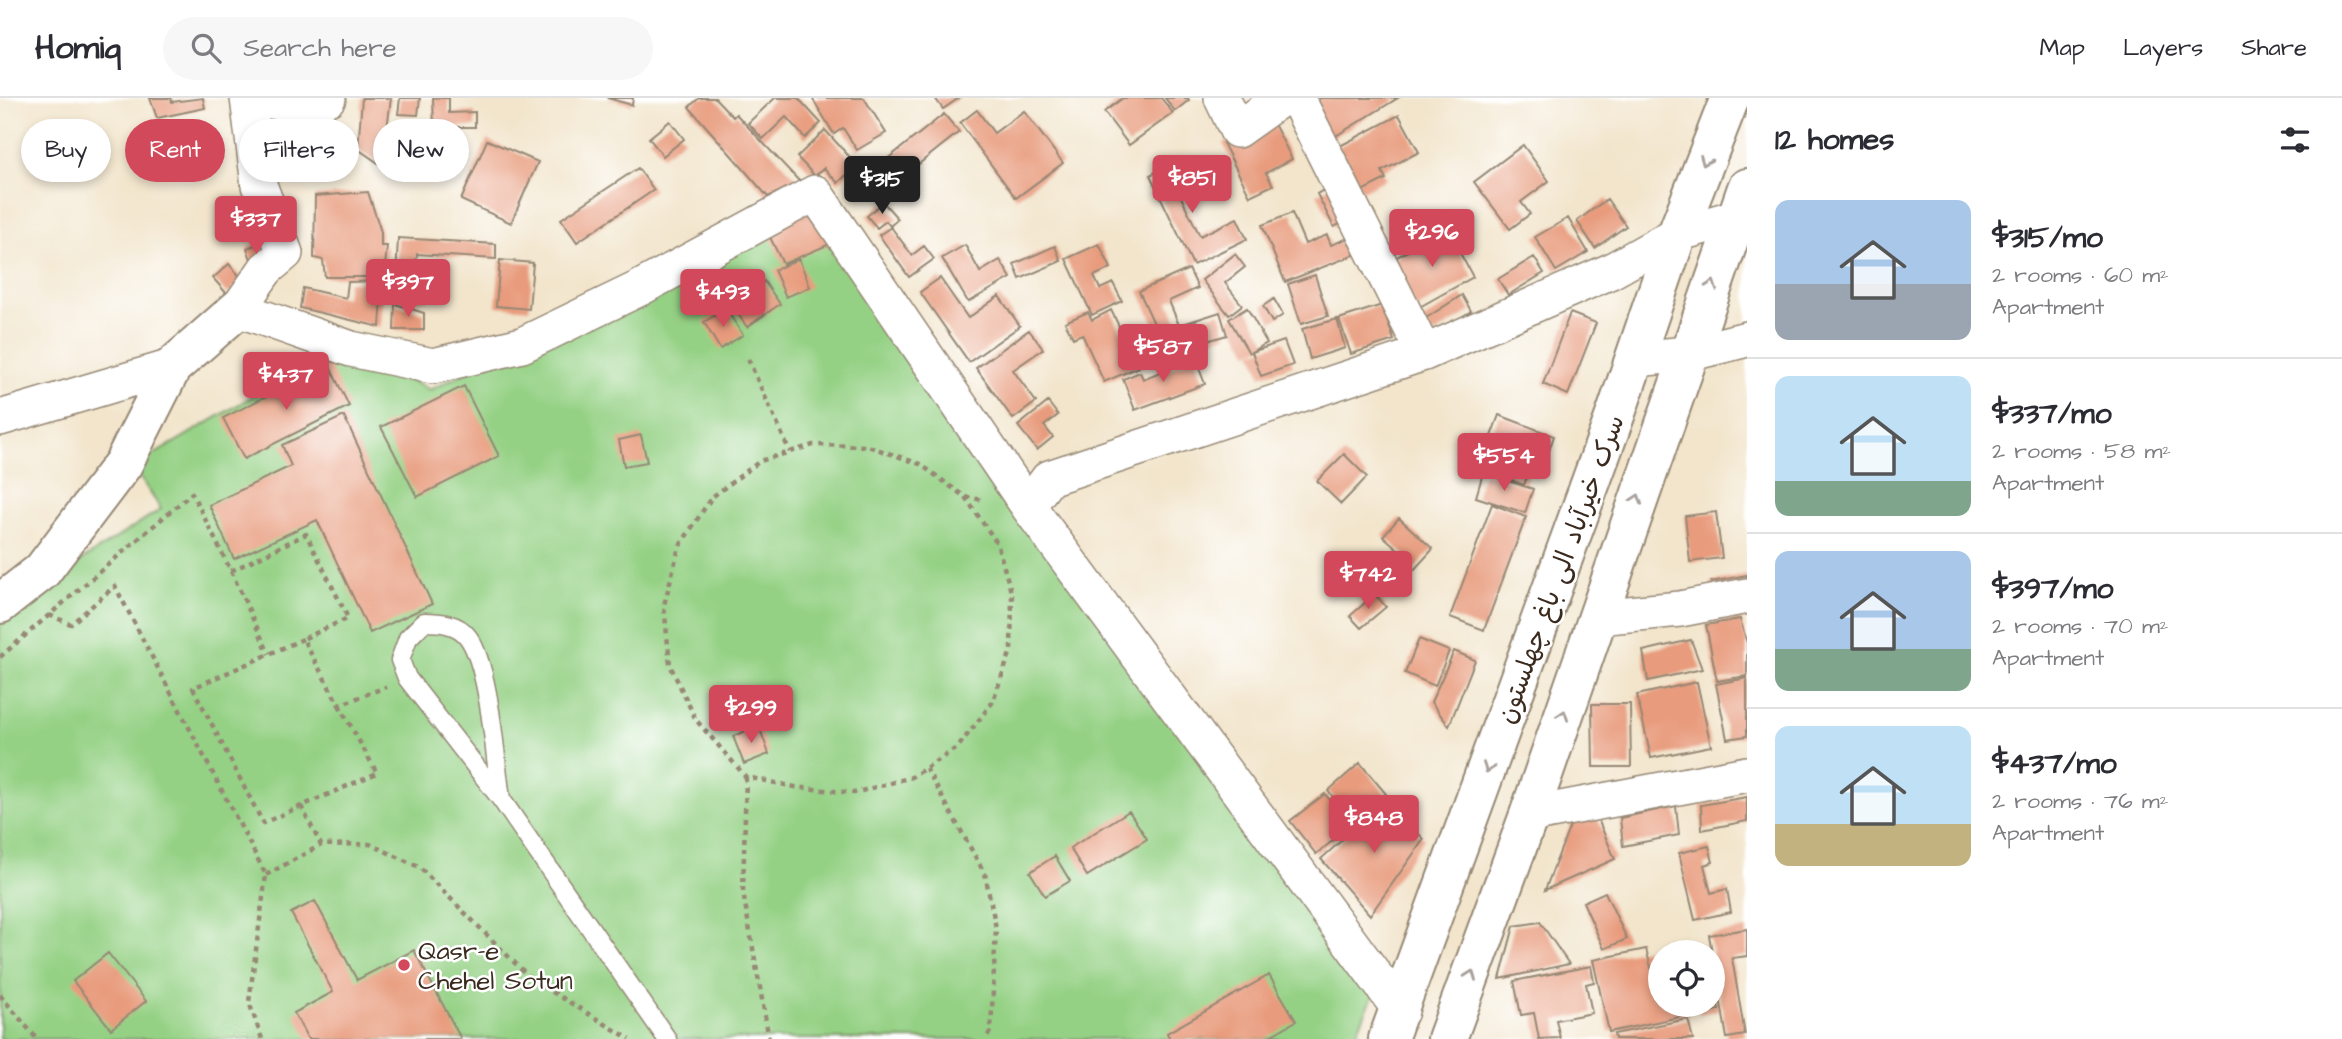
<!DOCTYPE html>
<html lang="en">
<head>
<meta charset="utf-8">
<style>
	body { margin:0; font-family:"Architects Daughter","Playpen Sans Arabic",sans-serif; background:#f7f7f7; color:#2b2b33; height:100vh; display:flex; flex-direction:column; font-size:26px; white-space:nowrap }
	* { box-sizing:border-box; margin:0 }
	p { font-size:23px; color:#7c7c81 }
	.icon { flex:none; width:38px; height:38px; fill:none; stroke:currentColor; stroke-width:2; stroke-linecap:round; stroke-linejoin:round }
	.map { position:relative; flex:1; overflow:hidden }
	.sheet { display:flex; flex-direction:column; background:#fff; width:595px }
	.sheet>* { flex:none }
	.hud { position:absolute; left:21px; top:21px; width:665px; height:63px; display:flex; gap:14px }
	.fabs { position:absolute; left:1648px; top:842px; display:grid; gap:14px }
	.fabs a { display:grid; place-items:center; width:77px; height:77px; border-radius:50%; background:#fff; box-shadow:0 4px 10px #0003; font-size:35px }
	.price { position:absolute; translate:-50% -60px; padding:0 16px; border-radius:7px; background:#d1495b; color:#fff; font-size:23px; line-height:46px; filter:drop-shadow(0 2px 4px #0008) }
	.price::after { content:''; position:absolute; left:50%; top:42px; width:21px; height:16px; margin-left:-10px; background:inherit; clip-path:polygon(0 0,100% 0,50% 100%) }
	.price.active { background:#222; color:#fff }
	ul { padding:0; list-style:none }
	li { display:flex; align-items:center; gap:21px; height:175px; padding:0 28px }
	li+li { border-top:2px solid #e1e1e2 }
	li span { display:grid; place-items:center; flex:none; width:196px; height:140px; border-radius:14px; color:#555 }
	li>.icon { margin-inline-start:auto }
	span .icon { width:84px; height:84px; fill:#fffc; stroke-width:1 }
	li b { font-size:30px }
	h2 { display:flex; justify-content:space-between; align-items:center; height:84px; padding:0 28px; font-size:30px }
	.pill { padding:0 24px; border-radius:32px; background:#fff; box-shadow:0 4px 10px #0003; font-size:24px; line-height:63px }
	.pill.active { background:#d1495b; color:#fff }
	header { display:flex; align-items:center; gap:42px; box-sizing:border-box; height:98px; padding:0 35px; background:#fff; border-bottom:2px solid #e1e1e2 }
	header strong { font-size:33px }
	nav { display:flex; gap:38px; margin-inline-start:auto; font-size:24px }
	.search { width:490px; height:63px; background:#f7f7f7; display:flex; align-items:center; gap:18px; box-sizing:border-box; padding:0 24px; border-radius:38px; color:#7c7c81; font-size:26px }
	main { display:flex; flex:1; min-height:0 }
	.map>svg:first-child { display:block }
	.green { fill:#95d185; stroke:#687e52; stroke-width:2 }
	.building { fill:#e89b7d }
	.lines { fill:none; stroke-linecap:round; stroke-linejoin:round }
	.service-casing { stroke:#968875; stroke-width:21 }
	.minor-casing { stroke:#968875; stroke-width:38 }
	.tertiary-casing { stroke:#968875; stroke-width:42 }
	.secondary-casing { stroke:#968875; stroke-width:42 }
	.path { stroke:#968875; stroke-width:4.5; stroke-dasharray:5 5; stroke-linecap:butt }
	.service { stroke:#fff; stroke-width:18 }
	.minor { stroke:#fff; stroke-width:35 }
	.tertiary { stroke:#fff; stroke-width:38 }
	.secondary { stroke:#fff; stroke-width:38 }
	.oneway { stroke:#a79f9a }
	.poi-dot { fill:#d1495b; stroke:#fff; stroke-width:2.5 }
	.labels { text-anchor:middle; stroke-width:5; stroke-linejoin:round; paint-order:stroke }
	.street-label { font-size:26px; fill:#3b2a1e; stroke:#fff }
	.poi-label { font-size:26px; fill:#3b2a1e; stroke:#fff; text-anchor:start }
</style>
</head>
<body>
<header>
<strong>Homiq</strong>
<div class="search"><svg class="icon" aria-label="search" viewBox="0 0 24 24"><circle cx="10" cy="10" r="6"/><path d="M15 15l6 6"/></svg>Search here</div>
<nav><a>Map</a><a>Layers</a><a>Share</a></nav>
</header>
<main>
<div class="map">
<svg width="1747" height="941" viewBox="0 0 1747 941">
	<rect width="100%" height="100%" fill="#fff"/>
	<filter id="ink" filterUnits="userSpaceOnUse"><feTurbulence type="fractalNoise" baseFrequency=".0143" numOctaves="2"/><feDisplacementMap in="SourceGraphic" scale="14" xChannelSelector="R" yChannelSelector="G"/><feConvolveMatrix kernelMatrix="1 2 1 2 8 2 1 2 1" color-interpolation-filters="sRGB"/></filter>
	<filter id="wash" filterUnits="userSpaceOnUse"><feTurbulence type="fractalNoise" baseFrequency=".00686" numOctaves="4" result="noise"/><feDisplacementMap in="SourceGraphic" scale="28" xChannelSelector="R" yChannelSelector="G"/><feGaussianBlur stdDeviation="1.57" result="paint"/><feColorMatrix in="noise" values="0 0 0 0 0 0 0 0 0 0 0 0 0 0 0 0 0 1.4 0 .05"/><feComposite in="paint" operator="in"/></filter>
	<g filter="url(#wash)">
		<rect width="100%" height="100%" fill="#f2e5cc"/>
		<path class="green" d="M812 103 1379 884 1354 941H0V515L161 411 133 369 339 247 430 292Z"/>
		<g id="blocks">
			<path class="building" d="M150 0H171L172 4 203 0 205 10 157 20Z
				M362 0H391L387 31 417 46 397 78 358 51Z
				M400 0H420L418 17 398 16Z
				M433 0H449V15L475 14V29H434Z
				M607 0H633L632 7Z
				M699 0H715L733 19 736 16 800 84 768 99 689 9Z
				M775 0H798L821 25 805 40 786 19 763 41 748 25Z
				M812 0H864L886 35 857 52 843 30 834 36Z
				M935 0H959L943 11Z
				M1123 0H1161L1173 15 1129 47 1104 14Z
				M1165 0H1188L1189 2 1175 13Z
				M1321 0H1398L1329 42 1309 8Z
				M977 12 994 35 1024 13 1063 65 1016 100 960 25Z
				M944 16 959 34 886 92 871 74Z
				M1399 17 1419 54 1382 73 1386 81 1362 93 1338 49Z
				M1271 20 1292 61 1266 75 1273 87 1250 98 1223 45Z
				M330 21 334 53 295 59 291 26Z
				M670 23 684 41 663 58 649 40Z
				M825 32 857 67 838 85 824 70 815 78 797 59Z
				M487 42 538 64 511 125 461 102Z
				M1523 47 1549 83 1521 104 1530 116 1510 131 1474 84Z
				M1185 60 1199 88 1180 97 1200 138 1237 120 1247 141 1193 167 1150 77Z
				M638 70 654 92 577 144 561 121Z
				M1332 87 1350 120 1334 129 1317 96Z
				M368 94 381 134V148H387L384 179H325L323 162 314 160 315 98Z
				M1607 101 1626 128 1595 150 1577 123Z
				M883 104 898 121 890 128 886 123 877 130 867 118Z
				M812 110 830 146 783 166 767 133Z
				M1292 115 1305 146 1327 137 1331 147 1353 138 1359 155 1285 184 1262 127Z
				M1568 120 1588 154 1556 173 1535 139Z
				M891 129 912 157 924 148 934 161 909 179 879 137Z
				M1447 131 1473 179 1416 211 1390 163Z
				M398 140 496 146V161L417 156 416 169 431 170 429 202 395 200Z
				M258 146 265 166 254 170 247 150Z
				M1099 146 1111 170 1094 178 1100 191 1113 185 1122 203 1092 217 1066 161Z
				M965 147 980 174 1000 162 1011 180 968 204 942 160Z
				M1055 148 1061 163 1020 181 1014 166Z
				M1235 156 1245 169 1225 185 1242 207 1229 217 1202 182Z
				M1534 159 1544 175 1508 197 1498 181Z
				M799 161 810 189 786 199 774 172Z
				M500 162 533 165 529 211 496 208Z
				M229 166 243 182 227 196 213 180Z
				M1189 171 1198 190 1169 203 1181 232 1161 241 1139 193Z
				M1315 177 1328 218 1301 226 1288 186Z
				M940 180 968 220 999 198 1020 228 969 264 920 194Z
				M383 183 380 229 300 210 303 190 346 200 348 184Z
				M764 183 780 206 747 229 731 206Z
				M1462 197 1471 213 1433 237 1423 222Z
				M1274 201 1283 217 1272 224 1263 208Z
				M395 206 424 215V232H394Z
				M1382 207 1394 242 1351 256 1339 221Z
				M1247 210 1267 245 1249 255 1229 221Z
				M726 211 743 237 720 251 704 224Z
				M1111 212 1139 269 1104 284 1082 236 1073 240 1065 224 1088 214 1092 222Z
				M1220 214 1227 237 1190 248 1183 226Z
				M1570 215 1596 225 1568 297 1543 286Z
				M1337 221 1345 250 1310 261 1302 231Z
				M1029 232 1043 251 1013 272 1036 304 1013 321 976 270Z
				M1284 243 1293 267 1261 278 1252 254Z
				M1195 260 1205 286 1135 312 1123 281 1140 274 1143 281Z
				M329 267 349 308 244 361 223 320Z
				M464 288 499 358 417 399 381 329Z
				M1048 304 1058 317 1044 328 1053 339 1037 352 1018 328Z
				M1499 317 1554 338 1546 361 1490 341Z
				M344 318 432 506 370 535 317 422 234 461 209 407 291 368 282 347Z
				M641 337 647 364 624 368 619 342Z
				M1505 348 1534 359 1524 387 1495 376Z
				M1344 356 1367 379 1341 406 1317 383Z
				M1483 375 1533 391 1525 415 1476 399Z
				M1492 406 1526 419 1484 532 1450 519Z
				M1716 414 1722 460 1690 464 1685 418Z
				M1399 420 1433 451 1412 474 1401 463 1406 458 1383 438Z
				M1747 477V488L1713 496 1711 484Z
				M1375 496 1386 509 1361 530 1350 518Z
				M1740 521 1747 545V578L1717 583 1706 527Z
				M1419 541 1449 553 1435 588 1405 575Z
				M1691 542 1702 571 1648 583 1643 553Z
				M1454 553 1475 562 1449 628 1431 604Z
				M1747 580V638L1727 641 1716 586Z
				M1697 584 1711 648 1651 660 1637 597Z
				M1592 606H1630L1631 669H1593Z
				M759 628 769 656 744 666 733 638Z
				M1360 665 1386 696 1354 723 1328 693Z
				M1325 696 1351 728 1316 756 1290 723Z
				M1747 699V723L1702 732 1701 707Z
				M1385 703 1424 741 1370 817 1321 761Z
				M1676 708 1679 737 1623 748 1620 720Z
				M1129 713 1147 741 1087 778 1070 750Z
				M1575 715 1597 719 1615 761 1545 792Z
				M1709 748 1713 764 1704 767 1711 795 1727 791 1731 814 1695 822 1679 755Z
				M1055 758 1070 783 1045 798 1030 774Z
				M1605 794 1627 841 1604 851 1583 804Z
				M315 803 357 882 414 852 461 941H308L294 915 333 894 291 815Z
				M1540 824 1569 866 1500 881 1514 828Z
				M1747 831V858L1732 860 1745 937 1727 940 1709 837Z
				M1646 851 1661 906H1687L1689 917 1609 934 1593 862Z
				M108 855 146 903 111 931 73 883Z
				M1591 868 1594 884 1586 886 1592 915 1556 922 1560 940 1539 941 1534 915 1521 917 1514 883Z
				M1269 877 1296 923 1265 941H1170L1167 935Z
				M1714 891 1719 912 1699 916 1697 906H1713Z
				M1688 921 1693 941H1615L1614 936Z"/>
		</g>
	</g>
	<g filter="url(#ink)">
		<use href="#blocks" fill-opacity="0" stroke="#968875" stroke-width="2"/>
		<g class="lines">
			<g class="service-casing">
				<path id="service" d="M501 701C495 661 490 569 468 539 458 525 439 524 424 524L408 540 400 562 407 580 501 701 667 941"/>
			</g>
			<g class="minor-casing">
				<path id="minor" d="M248 0 259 87 285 155 266 171 238 211 351 251 433 268 522 247 640 190 815 95 1028 408 1401 913
					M251 0C275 3 306 12 328 0
					M1222 0 1237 32 1282 0
					M1297 0 1424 255
					M1636 261 1687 256 1747 241
					M0 320 172 269
					M1028 408 1049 380 1424 255 1611 173 1677 136 1736 119 1747 112
					M1597 519 1680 511 1747 498
					M1529 717 1747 676"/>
			</g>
			<g class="tertiary-casing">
				<path id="tertiary" d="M0 506 42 473 123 366 172 269 238 211"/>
			</g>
			<g class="secondary-casing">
				<path id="secondary" d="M1388 941 1616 315 1677 136 1730 0
					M1447 941 1529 717 1747 90"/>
			</g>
			<path class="path" d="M748 261 790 354
				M965 399 997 445 1012 497 1011 553 992 605 958 649 912 679 854 695 795 689 746 679 696 622 670 567 664 507 679 449 712 399 760 363 813 347 868 348 920 366 965 399 984 402
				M231 473 269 556
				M49 517 71 526 115 488 266 777 249 904 262 941
				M303 541 193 590 263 725 377 675 339 607
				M0 559 192 395 231 473 306 436 348 520 303 541 339 607 386 589
				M926 670 985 776 996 830 991 932 986 941
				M746 679 743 794 769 941
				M301 708 321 747 370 746 419 769 531 881 630 941
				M266 777 321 747
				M0 897 37 941"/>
			<use href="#service" class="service"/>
			<use href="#minor" class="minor"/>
			<use href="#tertiary" class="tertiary"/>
			<use href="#secondary" class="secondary"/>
		</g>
		<defs><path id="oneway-chevron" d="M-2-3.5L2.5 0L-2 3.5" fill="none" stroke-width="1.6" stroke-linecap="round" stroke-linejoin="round" transform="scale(1.75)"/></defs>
		<g class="oneway">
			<use href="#oneway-chevron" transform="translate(1705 63) rotate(112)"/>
			<use href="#oneway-chevron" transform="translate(1712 187) rotate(-70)"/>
			<use href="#oneway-chevron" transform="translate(1637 401) rotate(-71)"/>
			<use href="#oneway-chevron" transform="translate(1563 617) rotate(-71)"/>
			<use href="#oneway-chevron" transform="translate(1488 670) rotate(110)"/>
			<use href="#oneway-chevron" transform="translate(1471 877) rotate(-70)"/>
		</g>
	</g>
	<circle class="poi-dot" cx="404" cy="867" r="7"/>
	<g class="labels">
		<g class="street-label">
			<text transform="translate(1560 471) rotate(-70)" y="9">سرک خیرآباد الی باغ چهلستون</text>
		</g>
		<g class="poi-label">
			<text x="418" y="861">Qasr-e<tspan x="418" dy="30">Chehel Sotun</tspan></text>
		</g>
	</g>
</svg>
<div class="fabs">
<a><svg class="icon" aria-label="locate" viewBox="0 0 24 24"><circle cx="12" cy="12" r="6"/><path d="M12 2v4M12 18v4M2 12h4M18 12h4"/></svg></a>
</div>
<b class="price" style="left:1192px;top:117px">$851</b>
<b class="price active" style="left:882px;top:118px">$315</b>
<b class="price" style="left:256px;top:158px">$337</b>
<b class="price" style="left:1432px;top:171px">$296</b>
<b class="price" style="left:408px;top:221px">$397</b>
<b class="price" style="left:723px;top:231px">$493</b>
<b class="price" style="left:1163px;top:286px">$587</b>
<b class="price" style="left:286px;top:314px">$437</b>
<b class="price" style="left:1504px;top:395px">$554</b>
<b class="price" style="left:1368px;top:513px">$742</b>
<b class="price" style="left:751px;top:647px">$299</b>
<b class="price" style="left:1374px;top:757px">$848</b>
<div class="hud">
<a class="pill">Buy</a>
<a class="pill active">Rent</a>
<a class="pill">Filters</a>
<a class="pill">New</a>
</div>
</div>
<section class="sheet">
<h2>12 homes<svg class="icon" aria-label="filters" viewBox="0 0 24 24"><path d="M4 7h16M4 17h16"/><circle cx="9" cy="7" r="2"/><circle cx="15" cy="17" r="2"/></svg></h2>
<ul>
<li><span style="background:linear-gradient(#a9c7e8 60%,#9aa5b1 0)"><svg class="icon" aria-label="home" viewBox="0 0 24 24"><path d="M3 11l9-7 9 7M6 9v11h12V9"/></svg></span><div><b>$315/mo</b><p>2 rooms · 60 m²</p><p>Apartment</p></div></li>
<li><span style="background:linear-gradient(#bfe0f5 75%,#7fa58c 0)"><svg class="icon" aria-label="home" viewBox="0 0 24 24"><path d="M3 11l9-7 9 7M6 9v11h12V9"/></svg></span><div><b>$337/mo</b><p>2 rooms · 58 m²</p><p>Apartment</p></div></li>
<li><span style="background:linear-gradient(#a9c7e8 70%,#7fa58c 0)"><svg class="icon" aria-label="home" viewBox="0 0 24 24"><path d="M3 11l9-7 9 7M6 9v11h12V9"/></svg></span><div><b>$397/mo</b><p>2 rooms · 70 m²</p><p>Apartment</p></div></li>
<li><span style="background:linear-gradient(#bfe0f5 70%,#c2b280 0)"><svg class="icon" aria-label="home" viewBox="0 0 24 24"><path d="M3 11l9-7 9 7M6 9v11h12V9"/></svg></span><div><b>$437/mo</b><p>2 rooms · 76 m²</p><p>Apartment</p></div></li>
</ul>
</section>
</main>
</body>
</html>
